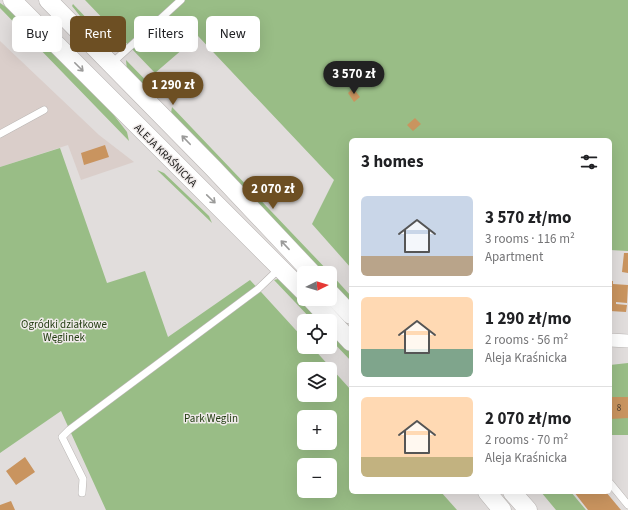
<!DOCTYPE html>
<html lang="en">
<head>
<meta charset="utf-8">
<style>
	body { margin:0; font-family:"Source Sans 3",sans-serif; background:#f2f2f2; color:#202124; height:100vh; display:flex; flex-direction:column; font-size:15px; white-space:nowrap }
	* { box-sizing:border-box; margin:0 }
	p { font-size:13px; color:#757577 }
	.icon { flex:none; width:22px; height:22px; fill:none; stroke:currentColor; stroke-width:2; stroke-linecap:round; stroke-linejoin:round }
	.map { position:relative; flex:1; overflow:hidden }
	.details { position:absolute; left:349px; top:138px; width:263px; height:356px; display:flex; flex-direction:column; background:#fff; border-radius:6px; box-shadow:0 4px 16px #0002 }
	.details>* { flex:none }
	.top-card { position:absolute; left:12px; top:16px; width:277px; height:36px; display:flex; gap:8px }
	.needle { width:26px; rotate:85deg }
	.fabs { position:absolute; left:297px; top:266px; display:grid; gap:8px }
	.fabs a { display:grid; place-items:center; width:40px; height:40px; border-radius:6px; background:#fff; box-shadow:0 4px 16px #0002; font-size:20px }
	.price { position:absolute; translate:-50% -34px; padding:0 9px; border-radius:14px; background:#6d4f23; color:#fff; font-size:13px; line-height:26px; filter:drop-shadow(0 1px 2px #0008) }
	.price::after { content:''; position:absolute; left:50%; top:24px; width:12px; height:9px; margin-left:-6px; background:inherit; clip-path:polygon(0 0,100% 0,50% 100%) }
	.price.active { background:#222; color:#fff }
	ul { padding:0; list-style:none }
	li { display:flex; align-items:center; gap:12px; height:100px; padding:0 12px }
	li+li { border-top:1px solid #e0e0e0 }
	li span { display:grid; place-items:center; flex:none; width:112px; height:80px; border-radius:6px; color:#555 }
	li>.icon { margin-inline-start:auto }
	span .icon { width:48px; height:48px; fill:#fffc; stroke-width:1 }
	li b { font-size:17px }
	h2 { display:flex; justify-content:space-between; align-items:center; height:48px; padding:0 12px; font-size:17px }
	.pill { padding:0 14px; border-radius:6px; background:#fff; box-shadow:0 4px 16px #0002; font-size:14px; line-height:36px }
	.pill.active { background:#6d4f23; color:#fff }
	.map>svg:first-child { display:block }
	.built { fill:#daceca }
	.green { fill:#99bd86; fill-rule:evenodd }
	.building { fill:#c9945f }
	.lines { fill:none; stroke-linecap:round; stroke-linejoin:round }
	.service-casing { stroke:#b9b5b3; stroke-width:8 }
	.minor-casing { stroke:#b9b5b3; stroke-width:14 }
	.secondary-casing { stroke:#b9b5b3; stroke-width:19 }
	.service { stroke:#fff; stroke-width:7 }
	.minor { stroke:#fff; stroke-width:13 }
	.secondary { stroke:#fff; stroke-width:18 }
	.oneway { stroke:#9b9b9a }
	.labels { text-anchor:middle; stroke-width:3; stroke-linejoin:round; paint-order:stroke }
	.number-label { font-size:9px; fill:#4b3d2f }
	.street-label { font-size:11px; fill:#21201f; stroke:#efeae9 }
	.park-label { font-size:11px; fill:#223c11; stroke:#efeae9 }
</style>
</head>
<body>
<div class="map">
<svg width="628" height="510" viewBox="0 0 628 510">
	<rect width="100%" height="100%" fill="#e1dddc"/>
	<path class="built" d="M0 41 99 135 134 162 81 180 68 145 0 167Z"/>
	<path class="green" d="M85 0H628V251L610 250V140H351V268L312 224 334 180 198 36 155 73Z
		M0 3 12 11 113 114 127 132 129 141 0 8Z
		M73 4 116 49 109 50 105 47 72 6Z
		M126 60 163 98H156L127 71Z
		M172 107 330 273H322L171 113Z
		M60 148 107 283 145 271 168 337 250 280 304 339V347H312L351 390V492H441L457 510H106L61 411 0 453V167ZM304 369H330V395H304ZM304 417H330V443H304ZM304 465H330V491H304Z
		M157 170 164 173 209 216 212 223Z
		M330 273 351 296V304L330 282Z
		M278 279 284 282 321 321H313L274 280Z
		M330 331 351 352V361L330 339Z
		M628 363V435H610V365Z
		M541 492H571L586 510H556Z"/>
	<path class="building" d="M353 88 360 97 354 102 348 93Z
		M415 118 421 124 413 131 407 125Z
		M105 145 109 157 84 165 81 153Z
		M624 253H628V273L622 272Z
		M610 281H613V284L628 285 627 303 616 302V304L627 305 626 312 610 311Z
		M610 397H628V418L610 419Z
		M25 457 35 472 16 485 6 471Z
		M574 492H606L621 510H588Z
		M11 501 15 510H0V505Z"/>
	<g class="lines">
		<g class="service-casing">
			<path id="service" d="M111 64 181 0
				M0 134 44 110
				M610 483 628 505
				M82 493 83 479 62 437 69 430 258 289 280 268"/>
		</g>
		<g class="minor-casing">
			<path id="minor" d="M610 340 628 341"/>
		</g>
		<g class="secondary-casing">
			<path id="secondary" d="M12 0 304 292
				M48 0 213 168 312 273
				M330 293 351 315
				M311 299 351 342
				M487 492 502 510
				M512 492 528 510"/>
		</g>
		<use href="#service" class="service"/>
		<use href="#minor" class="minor"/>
		<use href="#secondary" class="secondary"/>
	</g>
	<defs><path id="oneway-shaft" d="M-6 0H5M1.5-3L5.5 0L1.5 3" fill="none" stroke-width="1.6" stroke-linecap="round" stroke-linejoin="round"/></defs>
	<g class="oneway">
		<use href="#oneway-shaft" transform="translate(79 67) rotate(45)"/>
		<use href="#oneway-shaft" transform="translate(186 140) rotate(-134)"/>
		<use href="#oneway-shaft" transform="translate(211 199) rotate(44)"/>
		<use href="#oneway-shaft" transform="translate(285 245) rotate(-133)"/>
	</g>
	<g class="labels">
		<g class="number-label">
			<text x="619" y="411">8</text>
		</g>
		<g class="street-label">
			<text transform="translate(166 155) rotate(45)" y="4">ALEJA KRAŚNICKA</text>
		</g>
		<g class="park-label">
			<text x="64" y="328">Ogródki działkowe<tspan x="64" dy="13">Węglinek</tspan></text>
			<text x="211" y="422">Park Weglin</text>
		</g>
	</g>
</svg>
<div class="fabs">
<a><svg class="needle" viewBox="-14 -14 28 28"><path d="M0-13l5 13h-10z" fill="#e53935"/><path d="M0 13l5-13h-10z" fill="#757577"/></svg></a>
<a><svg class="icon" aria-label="locate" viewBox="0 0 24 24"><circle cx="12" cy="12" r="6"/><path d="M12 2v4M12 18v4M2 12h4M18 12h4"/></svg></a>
<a><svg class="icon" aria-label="layers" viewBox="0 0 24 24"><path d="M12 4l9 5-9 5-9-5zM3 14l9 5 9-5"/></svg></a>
<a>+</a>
<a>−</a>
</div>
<b class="price active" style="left:354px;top:95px">3 570 zł</b>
<b class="price" style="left:173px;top:106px">1 290 zł</b>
<b class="price" style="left:273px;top:210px">2 070 zł</b>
<div class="top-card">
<a class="pill">Buy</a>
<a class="pill active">Rent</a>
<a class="pill">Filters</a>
<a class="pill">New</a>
</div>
<section class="details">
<h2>3 homes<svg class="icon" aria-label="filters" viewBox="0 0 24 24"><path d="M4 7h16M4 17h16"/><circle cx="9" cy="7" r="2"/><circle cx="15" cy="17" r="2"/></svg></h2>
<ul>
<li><span style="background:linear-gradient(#c9d6e8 75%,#b9a48a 0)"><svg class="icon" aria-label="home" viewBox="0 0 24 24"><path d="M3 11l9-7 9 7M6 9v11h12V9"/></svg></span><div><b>3 570 zł/mo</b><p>3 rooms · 116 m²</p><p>Apartment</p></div></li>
<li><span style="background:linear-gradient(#ffd9b3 65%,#7fa58c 0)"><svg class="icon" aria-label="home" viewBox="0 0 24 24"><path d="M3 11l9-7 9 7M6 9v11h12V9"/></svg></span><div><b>1 290 zł/mo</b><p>2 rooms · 56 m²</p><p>Aleja Kraśnicka</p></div></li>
<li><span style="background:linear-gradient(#ffd9b3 75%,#c2b280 0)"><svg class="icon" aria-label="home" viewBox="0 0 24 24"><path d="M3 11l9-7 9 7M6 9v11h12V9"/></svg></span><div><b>2 070 zł/mo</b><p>2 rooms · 70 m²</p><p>Aleja Kraśnicka</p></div></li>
</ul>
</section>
</div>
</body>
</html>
